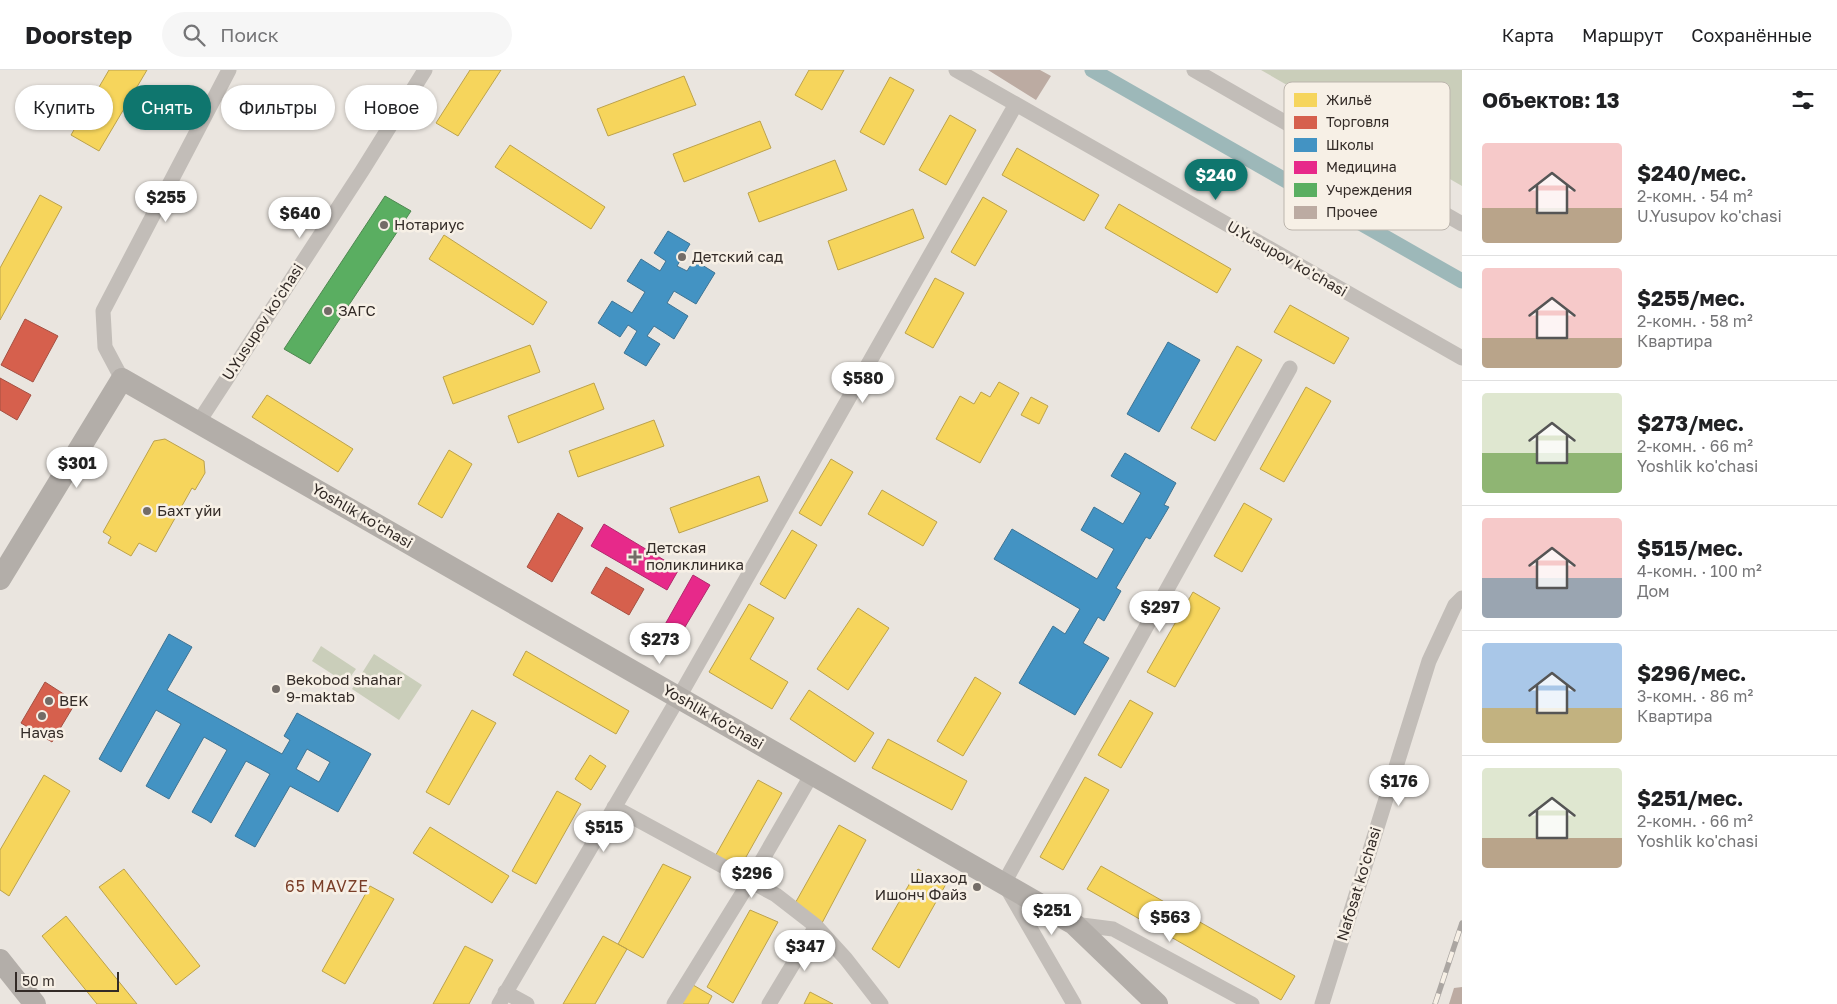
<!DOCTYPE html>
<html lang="ru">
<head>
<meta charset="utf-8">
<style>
	body { margin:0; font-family:"Golos Text",sans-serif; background:#f6f6f6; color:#202124; height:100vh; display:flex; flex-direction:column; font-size:19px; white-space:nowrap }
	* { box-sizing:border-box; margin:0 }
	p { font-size:16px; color:#757577 }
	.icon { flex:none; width:28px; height:28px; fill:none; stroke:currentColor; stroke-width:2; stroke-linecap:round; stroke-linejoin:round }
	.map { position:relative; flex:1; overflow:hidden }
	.drawer { display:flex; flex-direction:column; background:#fff; width:375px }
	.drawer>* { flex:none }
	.guide { position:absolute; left:15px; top:15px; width:475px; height:45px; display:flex; gap:10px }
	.scale { position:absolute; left:15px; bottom:12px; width:104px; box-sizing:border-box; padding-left:5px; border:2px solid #332b27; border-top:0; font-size:14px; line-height:18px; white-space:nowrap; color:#332b27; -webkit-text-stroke:4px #f7f0e6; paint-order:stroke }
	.price { position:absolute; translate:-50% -42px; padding:0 11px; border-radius:18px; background:#fff; color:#222; font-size:16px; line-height:32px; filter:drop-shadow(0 1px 2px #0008) }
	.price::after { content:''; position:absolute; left:50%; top:30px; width:15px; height:11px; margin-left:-8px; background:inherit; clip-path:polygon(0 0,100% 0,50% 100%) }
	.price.on { background:#0f766e; color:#fff }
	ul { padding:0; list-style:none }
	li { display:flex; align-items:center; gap:15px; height:125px; padding:0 20px }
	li+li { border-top:1px solid #e0e0e0 }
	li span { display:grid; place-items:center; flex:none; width:140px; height:100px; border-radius:5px; color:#555 }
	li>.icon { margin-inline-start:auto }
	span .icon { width:60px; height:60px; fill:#fffc; stroke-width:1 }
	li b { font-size:21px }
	h2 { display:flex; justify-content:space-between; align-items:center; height:60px; padding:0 20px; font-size:21px }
	.chip { padding:0 18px; border-radius:22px; background:#fff; box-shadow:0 1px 4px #0004; font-size:18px; line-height:45px }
	.chip.on { background:#0f766e; color:#fff }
	header { display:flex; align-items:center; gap:30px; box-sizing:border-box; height:70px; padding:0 25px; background:#fff; border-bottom:1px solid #e0e0e0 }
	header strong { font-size:24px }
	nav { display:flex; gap:28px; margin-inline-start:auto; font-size:18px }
	.search { width:350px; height:45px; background:#f6f6f6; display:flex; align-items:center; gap:12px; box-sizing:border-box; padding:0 18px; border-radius:28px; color:#757577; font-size:19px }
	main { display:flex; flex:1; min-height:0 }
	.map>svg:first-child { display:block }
	.green { fill:#caceba }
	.homes { fill:#f6d55c; stroke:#bca24c }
	.shops { fill:#d6604d; stroke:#a55042 }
	.schools { fill:#4393c3; stroke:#3e7494; fill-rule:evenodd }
	.health { fill:#e7298a; stroke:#b12a6c }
	.public { fill:#5aae61; stroke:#4e8750 }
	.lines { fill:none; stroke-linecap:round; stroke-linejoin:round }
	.canal { stroke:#9db8b9; stroke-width:15 }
	.building { fill:#bcaba2 }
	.street { stroke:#c2bdb8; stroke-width:15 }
	.secondary { stroke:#b3aea9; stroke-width:22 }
	.rail-casing { stroke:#aba6a2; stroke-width:5.5 }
	.rail { stroke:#f7f0e6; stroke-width:4; stroke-dasharray:11; stroke-linecap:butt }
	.poi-dot { fill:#736c67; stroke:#f7f0e6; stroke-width:2 }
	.labels { text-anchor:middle; stroke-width:5; stroke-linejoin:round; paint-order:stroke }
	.poi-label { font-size:15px; fill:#332b27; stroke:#f7f0e6; text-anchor:start }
	.street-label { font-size:15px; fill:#332b27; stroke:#f7f0e6 }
	.neighbourhood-label { font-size:16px; letter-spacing:1px; fill:#7a3e28; stroke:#f7f0e6 }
	.key { fill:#f7f0e6; stroke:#bcb5ad; stroke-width:1 }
	.key-label { font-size:14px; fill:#332b27 }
</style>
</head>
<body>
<header>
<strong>Doorstep</strong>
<div class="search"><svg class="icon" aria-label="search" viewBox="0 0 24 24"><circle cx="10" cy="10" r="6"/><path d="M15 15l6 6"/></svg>Поиск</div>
<nav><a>Карта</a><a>Маршрут</a><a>Сохранённые</a></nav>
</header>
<main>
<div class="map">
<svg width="1462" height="934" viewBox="0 0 1462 934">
	<rect width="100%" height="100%" fill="#eae5df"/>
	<path class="green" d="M1261 0H1462V116Z
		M321 576 356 599 346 613 312 591Z
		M374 584 422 615 399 650 352 619Z"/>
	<path class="homes" d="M109 0H147L99 81 71 65Z
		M470 0H501L458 66 436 53Z
		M809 0H844L822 40 795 25Z
		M684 6 696 35 608 66 597 39Z
		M890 7 914 20 884 75 860 62Z
		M950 45 976 60 946 115 919 100Z
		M760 51 771 78 684 112 673 84Z
		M510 75 605 137 591 159 495 97Z
		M1017 78 1099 125 1084 151 1002 105Z
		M835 90 847 120 759 152 748 123Z
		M40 125 62 137 0 250V198Z
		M983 127 1007 141 975 196 951 182Z
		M1119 134 1231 199 1217 223 1105 158Z
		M913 139 924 168 838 200 828 171Z
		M444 165 547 232 533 255 429 189Z
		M935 208 964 223 933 278 905 263Z
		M1290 235 1349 268 1334 294 1274 262Z
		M530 275 540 302 453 334 443 307Z
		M1237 276 1262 290 1215 371 1191 358Z
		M999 312 1019 323 980 393 936 369 960 326 974 334 981 322 990 327Z
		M594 313 604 339 518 373 508 346Z
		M1306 317 1331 331 1284 412 1260 399Z
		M267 325 353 379 338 402 252 347Z
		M1031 327 1048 336 1039 354 1021 345Z
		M654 350 664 376 578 407 569 381Z
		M165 369 204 391 205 403 195 420 192 418 156 482 139 473 131 486 108 473 111 467 103 462 154 371Z
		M449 380 472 394 442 448 418 434Z
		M831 389 853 402 821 456 799 443Z
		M759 406 768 431 679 463 670 438Z
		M882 420 937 452 923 476 868 444Z
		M1244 433 1272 449 1242 502 1214 486Z
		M792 460 817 475 785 529 760 514Z
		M1193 522 1220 538 1175 617 1147 602Z
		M749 534 774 548 750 589 788 612 772 639 709 602Z
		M858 538 889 558 848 620 817 599Z
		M526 581 629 641 616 664 513 605Z
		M975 607 1001 623 963 686 937 671Z
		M809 620 874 663 855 692 790 649Z
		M1130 630 1153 643 1121 698 1098 685Z
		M472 640 496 653 449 735 426 722Z
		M888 669 967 711 952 740 872 698Z
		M590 685 606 696 591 720 575 709Z
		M44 705 70 721 9 826 0 820V780Z
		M1085 707 1109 720 1063 800 1040 787Z
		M758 710 782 723 737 803 713 790Z
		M557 721 581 734 536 814 512 801Z
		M839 755 866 770 822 853 793 837Z
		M430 757 509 806 492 833 413 783Z
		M663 794 691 807 643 888 618 874Z
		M1101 796 1295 906 1281 930 1087 819Z
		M124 799 200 896 176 915 99 817Z
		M918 799 946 814 899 898 872 879Z
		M370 816 394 829 345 914 322 901Z
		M750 840 778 852 733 933 707 917Z
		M66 846 137 934H97L42 866Z
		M603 866 627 879 595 934H563Z
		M465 876 493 890 469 934H433Z
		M688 912 712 926 708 934H676Z
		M810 922 833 934H804Z"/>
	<path class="shops" d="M25 249 58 266 33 312 1 295Z
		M0 308 31 325 17 350 0 340Z
		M558 443 583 458 552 512 527 497Z
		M606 497 644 519 629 545 591 523Z
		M45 612 76 632 52 672 21 653Z"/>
	<path class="schools" d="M668 161 690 174 677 196 687 201 694 190 715 203 696 234 674 221 667 233 688 246 674 269 654 256 647 266 660 274 646 296 624 283 637 261 628 255 620 267 598 253 612 231 632 243 645 222 627 211 641 189 660 201 666 191 654 183Z
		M1168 272 1200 290 1159 362 1127 344Z
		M1125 383 1176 413 1164 435 1169 437 1150 469 1146 467 1116 518 1121 521 1104 551 1098 547 1083 573 1109 588 1075 645 1019 613 1053 556 1065 564 1080 539 994 489 1012 459 1097 509 1114 479 1081 460 1094 437 1123 454 1141 423 1111 406Z
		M169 564 192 577 167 620 282 684 290 670 284 666 297 643 371 684 338 742 290 716 255 777 235 766 270 704 246 691 211 753 207 750 192 742 227 680 204 667 169 729 146 716 181 654 156 640 121 702 99 689ZM307 679 330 692 319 712 296 699Z"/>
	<path class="health" d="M604 454 679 499 667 520 591 476Z
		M693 505 710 515 679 567 663 558Z"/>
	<path class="public" d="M385 126 411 141 310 294 284 279Z"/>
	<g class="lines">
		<path class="canal" d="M1092 0 1462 211"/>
	</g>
	<path class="building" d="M988 0H1040L1051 6 1036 30Z
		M1462 917V934H1449L1454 918Z"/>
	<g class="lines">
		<path class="street" d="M956 0 1462 288
			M1194 0 1462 154
			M122 309 105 277 103 241 229 0
			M198 353 362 101 425 0
			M614 737 776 825 816 856 846 889 881 934
			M1074 854 1113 859 1252 934
			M505 922 527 934
			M499 934 679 627 1016 34
			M674 934 750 811 812 704
			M769 934 816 856
			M1074 934 1004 813 1290 298
			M1322 934 1429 591 1455 535 1462 528"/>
		<path class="secondary" d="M0 509 122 309 1074 854 1157 934
			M0 890 35 934"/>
		<g class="rail-casing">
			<path id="rail" d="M1435 934 1462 853"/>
		</g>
		<use href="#rail" class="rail"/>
	</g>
	<g class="poi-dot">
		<circle cx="384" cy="155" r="5"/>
		<circle cx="682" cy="187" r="5"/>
		<circle cx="328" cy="241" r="5"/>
		<circle cx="147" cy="441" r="5"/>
		<path d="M632.5 479.5h5v5h5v5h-5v5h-5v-5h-5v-5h5z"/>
		<circle cx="276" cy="619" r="5"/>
		<circle cx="49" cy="631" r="5"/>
		<circle cx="42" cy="646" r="5"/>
		<circle cx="977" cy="817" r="5"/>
	</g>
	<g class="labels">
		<g class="poi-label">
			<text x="394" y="160">Нотариус</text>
			<text x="692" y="192">Детский сад</text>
			<text x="338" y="246">ЗАГС</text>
			<text x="157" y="446">Бахт уйи</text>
			<text x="646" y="483">Детская<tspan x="646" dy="17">поликлиника</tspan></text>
			<text x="286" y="615">Bekobod shahar<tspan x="286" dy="17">9-maktab</tspan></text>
			<text x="59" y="636">BEK</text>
			<text x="42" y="668" text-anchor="middle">Havas</text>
			<text x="967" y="813" text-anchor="end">Шахзод<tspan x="967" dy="17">Ишонч Файз</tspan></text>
		</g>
		<g class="street-label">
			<text transform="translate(1287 189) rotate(30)" y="5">U.Yusupov ko'chasi</text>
			<text transform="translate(263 252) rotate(-57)" y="5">U.Yusupov ko'chasi</text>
			<text transform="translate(362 446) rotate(30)" y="5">Yoshlik ko'chasi</text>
			<text transform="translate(713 647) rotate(30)" y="5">Yoshlik ko'chasi</text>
			<text transform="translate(1359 814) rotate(-73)" y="5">Nafosat ko'chasi</text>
		</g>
		<g class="neighbourhood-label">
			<text x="327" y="822">65 MAVZE</text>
		</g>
	</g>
	<rect x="1284" y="12" width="166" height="148" rx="8" class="key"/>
	<rect x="1294" y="23" width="23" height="14" fill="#f6d55c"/>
	<rect x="1294" y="46" width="23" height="13" fill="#d6604d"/>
	<rect x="1294" y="68" width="23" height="14" fill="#4393c3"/>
	<rect x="1294" y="91" width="23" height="13" fill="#e7298a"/>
	<rect x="1294" y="113" width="23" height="14" fill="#5aae61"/>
	<rect x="1294" y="136" width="23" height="13" fill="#bcaba2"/>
	<g class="key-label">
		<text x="1326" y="35">Жильё</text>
		<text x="1326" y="57">Торговля</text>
		<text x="1326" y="80">Школы</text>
		<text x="1326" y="102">Медицина</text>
		<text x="1326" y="125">Учреждения</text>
		<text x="1326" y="147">Прочее</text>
	</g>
</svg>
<div class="scale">50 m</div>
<b class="price on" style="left:1216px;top:131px">$240</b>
<b class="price" style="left:166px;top:153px">$255</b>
<b class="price" style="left:300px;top:169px">$640</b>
<b class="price" style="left:863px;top:334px">$580</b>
<b class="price" style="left:77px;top:419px">$301</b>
<b class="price" style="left:1160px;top:563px">$297</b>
<b class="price" style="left:660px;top:595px">$273</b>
<b class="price" style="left:1399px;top:737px">$176</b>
<b class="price" style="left:604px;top:783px">$515</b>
<b class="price" style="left:752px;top:829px">$296</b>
<b class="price" style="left:1052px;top:866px">$251</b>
<b class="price" style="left:1170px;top:873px">$563</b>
<b class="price" style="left:805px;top:902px">$347</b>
<div class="guide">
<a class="chip">Купить</a>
<a class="chip on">Снять</a>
<a class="chip">Фильтры</a>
<a class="chip">Новое</a>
</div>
</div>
<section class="drawer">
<h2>Объектов: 13<svg class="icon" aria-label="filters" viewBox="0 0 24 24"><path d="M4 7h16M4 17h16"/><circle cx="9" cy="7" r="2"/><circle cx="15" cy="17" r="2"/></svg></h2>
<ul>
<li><span style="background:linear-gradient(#f6c9c9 65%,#b9a48a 0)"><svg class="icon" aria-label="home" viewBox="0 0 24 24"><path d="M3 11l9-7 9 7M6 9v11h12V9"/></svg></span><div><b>$240/мес.</b><p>2-комн. · 54 m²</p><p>U.Yusupov ko'chasi</p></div></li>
<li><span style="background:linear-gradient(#f6c9c9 70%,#b9a48a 0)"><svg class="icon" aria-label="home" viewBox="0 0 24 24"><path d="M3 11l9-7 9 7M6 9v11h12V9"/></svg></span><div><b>$255/мес.</b><p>2-комн. · 58 m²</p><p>Квартира</p></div></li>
<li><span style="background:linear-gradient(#dfe7d0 60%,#8fb573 0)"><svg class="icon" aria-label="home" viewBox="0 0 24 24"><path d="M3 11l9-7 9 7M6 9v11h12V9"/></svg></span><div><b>$273/мес.</b><p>2-комн. · 66 m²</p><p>Yoshlik ko'chasi</p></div></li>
<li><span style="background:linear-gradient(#f6c9c9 60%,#9aa5b1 0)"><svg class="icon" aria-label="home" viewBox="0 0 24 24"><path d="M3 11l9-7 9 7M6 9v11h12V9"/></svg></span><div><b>$515/мес.</b><p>4-комн. · 100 m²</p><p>Дом</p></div></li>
<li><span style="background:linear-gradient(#a9c7e8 65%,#c2b280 0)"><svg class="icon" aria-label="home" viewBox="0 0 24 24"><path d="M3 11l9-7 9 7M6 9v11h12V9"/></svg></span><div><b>$296/мес.</b><p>3-комн. · 86 m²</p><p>Квартира</p></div></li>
<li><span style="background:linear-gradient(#dfe7d0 70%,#b9a48a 0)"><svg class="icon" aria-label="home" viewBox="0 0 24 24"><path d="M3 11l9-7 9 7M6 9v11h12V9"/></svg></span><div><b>$251/мес.</b><p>2-комн. · 66 m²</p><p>Yoshlik ko'chasi</p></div></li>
</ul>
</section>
</main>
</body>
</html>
